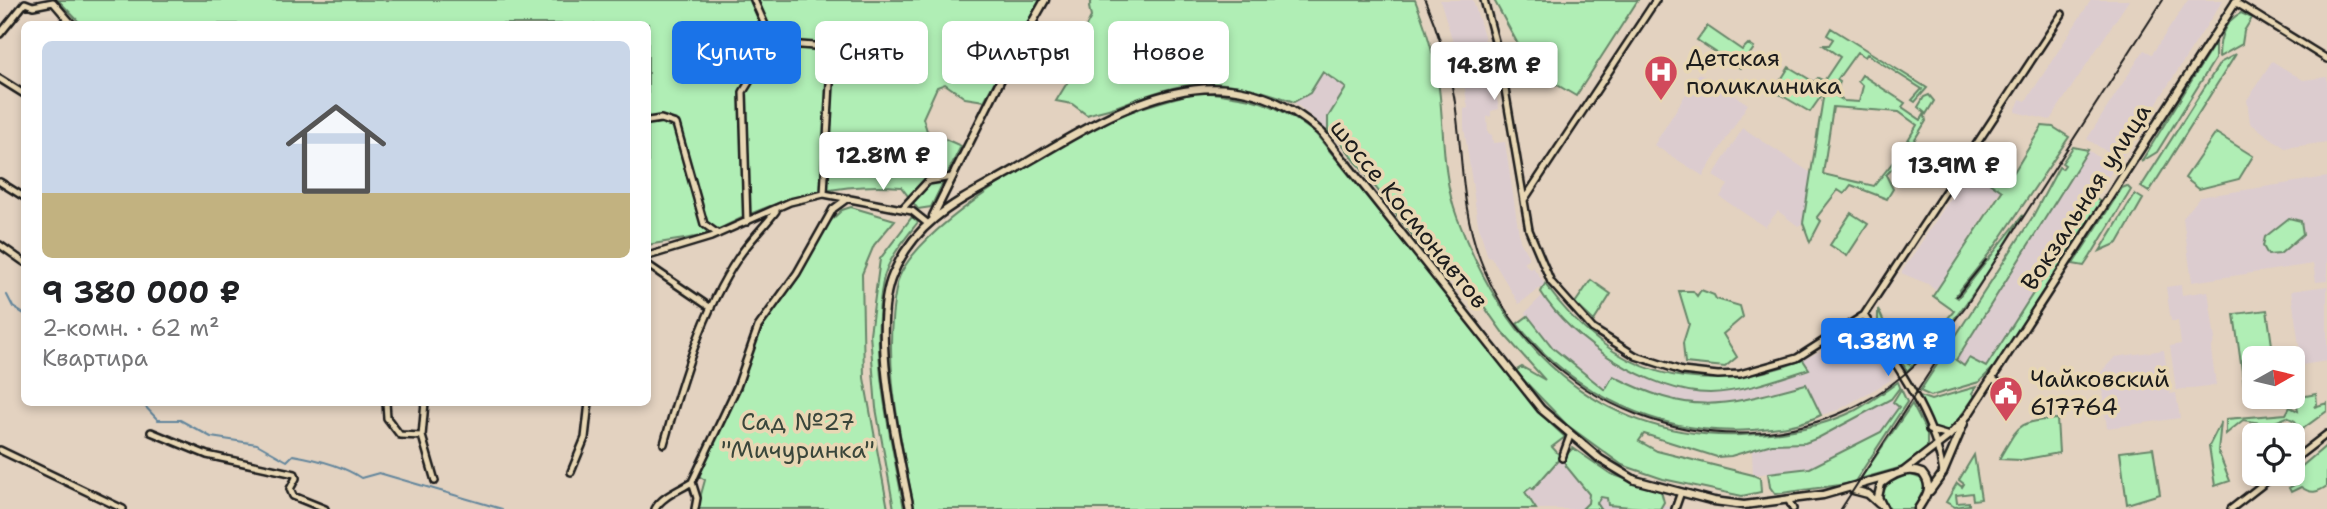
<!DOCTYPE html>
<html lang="ru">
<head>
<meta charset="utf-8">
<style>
	body { margin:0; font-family:"Shantell Sans",sans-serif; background:#f6f6f6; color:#202124; height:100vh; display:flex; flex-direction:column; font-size:26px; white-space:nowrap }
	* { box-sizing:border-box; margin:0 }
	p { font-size:23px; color:#757577 }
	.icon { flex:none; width:38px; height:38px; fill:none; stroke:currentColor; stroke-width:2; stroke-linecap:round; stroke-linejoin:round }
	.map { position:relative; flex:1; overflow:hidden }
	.sheet { position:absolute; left:21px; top:21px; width:630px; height:385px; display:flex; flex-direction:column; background:#fff; border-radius:10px; box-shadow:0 4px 10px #0003 }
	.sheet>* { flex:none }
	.hud { position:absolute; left:672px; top:21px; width:665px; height:63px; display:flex; gap:14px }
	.needle { width:46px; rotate:82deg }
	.tools { position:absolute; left:2242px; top:346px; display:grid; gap:14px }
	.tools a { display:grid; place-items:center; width:63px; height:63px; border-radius:10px; background:#fff; box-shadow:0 4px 10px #0003; font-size:35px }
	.price { position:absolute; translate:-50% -60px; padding:0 16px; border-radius:7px; background:#fff; color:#222; font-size:23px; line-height:46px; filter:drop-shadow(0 2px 4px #0008) }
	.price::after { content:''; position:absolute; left:50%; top:42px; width:21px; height:16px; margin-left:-10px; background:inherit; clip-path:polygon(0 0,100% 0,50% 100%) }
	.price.current { background:#1a73e8; color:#fff }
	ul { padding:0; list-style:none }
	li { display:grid; align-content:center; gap:14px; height:371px; padding:0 21px }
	li span { display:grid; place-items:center; height:217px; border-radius:10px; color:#555 }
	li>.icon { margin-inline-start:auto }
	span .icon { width:126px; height:126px; fill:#fffc; stroke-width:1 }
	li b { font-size:30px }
	.tag { padding:0 24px; border-radius:10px; background:#fff; box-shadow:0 4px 10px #0003; font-size:24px; line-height:63px }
	.tag.current { background:#1a73e8; color:#fff }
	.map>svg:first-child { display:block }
	.built { fill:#dccccf }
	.green { fill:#b0eeb5; stroke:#668568; stroke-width:2 }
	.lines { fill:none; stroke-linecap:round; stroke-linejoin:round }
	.stream { stroke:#63869c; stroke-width:2 }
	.minor-casing { stroke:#1c1c1c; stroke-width:10 }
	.major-casing { stroke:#1c1c1c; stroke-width:11 }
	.minor { stroke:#e8d7b4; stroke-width:5 }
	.major { stroke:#e8d7b4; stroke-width:6 }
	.rail { stroke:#1c1c1c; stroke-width:2 }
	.labels { text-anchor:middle; stroke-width:7; stroke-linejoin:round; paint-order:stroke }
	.poi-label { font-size:24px; fill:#1c1c1c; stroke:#e8d7b4; text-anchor:start }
	.street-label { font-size:24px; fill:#1c1c1c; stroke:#e8d7b4 }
	.park-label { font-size:24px; fill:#3a463b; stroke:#e8d7b4 }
</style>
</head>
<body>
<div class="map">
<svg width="2327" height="509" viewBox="0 0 2327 509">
	<rect width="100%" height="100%" fill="#e3d2c0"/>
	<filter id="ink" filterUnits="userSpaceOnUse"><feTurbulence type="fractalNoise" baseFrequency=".0143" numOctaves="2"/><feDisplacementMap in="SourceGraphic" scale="14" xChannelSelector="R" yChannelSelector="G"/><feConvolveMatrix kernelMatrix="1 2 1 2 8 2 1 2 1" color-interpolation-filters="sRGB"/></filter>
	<g filter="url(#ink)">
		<path class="built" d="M1440 0H1473L1484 36 1499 109 1491 111V116L1487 117 1488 133 1492 135 1493 143 1505 142 1520 241 1529 258 1523 262 1530 269 1533 267 1545 284 1519 304 1491 257H1488L1478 224 1464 127V109L1468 108 1462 71Z
			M2091 0H2129L2050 120 2015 112 2020 99 2026 101Z
			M2188 0H2223L2120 160 2087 139 2144 50 2152 54Z
			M2272 61 2303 80 2327 77V142L2285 148 2250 123 2247 100Z
			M1323 72 1347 88 1328 117V131L1294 102 1310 93Z
			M1699 73 1748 104 1703 176 1654 145Z
			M1743 128 1811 173 1803 223 1798 226 1778 211 1765 227 1720 197 1728 185 1713 176Z
			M2088 150 2114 168 1986 368 1969 359 1965 366 1956 360Z
			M1974 171 2001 189 1936 291 1928 284 1901 273 1966 175 1970 176Z
			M2327 177V281L2316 282 2313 264 2192 282 2183 218 2200 197Z
			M2181 285 2182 295 2208 291 2215 339 2211 350 2216 385 2176 390 2170 346 2181 344 2178 321H2171L2166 287Z
			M2327 286V361L2302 365 2291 291Z
			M1542 296 1584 340 1617 363 1657 381 1698 392 1771 381 1808 369 1803 360 1856 332 1863 344 1867 342 1891 380 1838 410 1821 415 1806 384 1715 406 1673 400 1643 391 1614 376 1605 390 1553 348 1525 313Z
			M2164 350 2170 394 2176 393 2180 418 2107 428 2100 373 2115 357Z
			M1891 399 1899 407 1881 432 1810 468 1753 475 1752 451 1772 444 1805 443 1818 438Z
			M1552 447 1561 457 1673 509H1536L1524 492Z"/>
		<path class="green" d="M58 0H1040L984 101 965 98 945 84 937 87 923 118 927 131 961 146 931 207 918 209 901 187C851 183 803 192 755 212 737 219 719 231 701 236 683 240 665 241 648 245V24H81Z
			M1092 0H1415C1427 30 1437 65 1440 97 1444 136 1443 180 1457 217 1505 346 1596 440 1741 435 1779 434 1819 428 1854 411 1869 403 1884 392 1898 382L1900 387 1891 399 1818 438 1805 443 1772 444 1731 456 1717 457 1644 434 1639 441 1657 451 1753 475 1760 478 1761 492 1742 496 1663 479 1622 465 1567 425 1515 371 1522 367 1545 380 1503 333 1461 274 1440 271 1336 136 1328 131V117L1346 88 1323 72 1310 93 1294 102C1221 75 1190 78 1118 106 1108 110 1097 111 1087 115L1072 104 1056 101 1070 78 1075 67 1073 51 1091 17 1089 7Z
			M1494 0H1638L1576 96 1532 70Z
			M2241 13 2252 18 2244 31 2242 44 2219 57C2219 39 2224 21 2241 13Z
			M1707 26 1742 50 1748 44 1754 48 1740 68 1697 40Z
			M1831 28 1927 88 1915 102 1912 100 1922 89 1867 54 1865 57 1857 52 1837 80 1840 82 1835 95 1844 101 1859 102 1863 86 1858 81 1862 75 1905 103 1902 107 1921 120 1925 113 1918 107 1924 97 1929 95 1934 101 1925 116 1926 121 1910 147 1905 145 1917 125 1899 112 1833 107 1823 174 1874 186 1904 148 1912 153 1909 159 1902 154 1894 167 1901 172 1905 165 1908 166 1902 175 1892 169 1886 175 1893 189 1887 199 1851 185 1844 194 1838 190 1817 217 1821 221 1810 242 1803 223 1824 92 1810 112 1774 91 1789 67 1814 82 1818 78 1824 81 1840 57 1823 45H1829L1833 39 1827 35Z
			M2215 43V59L2157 152 2141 162Z
			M2236 54 2149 192 2141 187 2220 63Z
			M1198 92C1250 96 1274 101 1316 134L1551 424 1565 437 1552 447 1561 457 1533 489 1531 487 1525 492 1536 509H914C900 434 881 360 897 284 910 228 1064 140 1117 117 1143 106 1170 99 1198 92Z
			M2042 126 2053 127 2069 137 1996 245 1955 296 1958 298 2023 215C1990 271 1954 327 1907 371L1878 323V309L1897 351 1909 364 1954 311 1933 296 2002 191 1982 177 1999 182 2005 179 2006 174 1992 164 1994 160 2014 172Z
			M2216 133 2253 156 2239 179 2199 189 2185 178Z
			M2073 147 2088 150 1956 360 1964 366 1969 358 1986 367 2094 198 2101 202 1995 366 1979 382 1931 396 1920 391 2032 218 2059 167 2062 169 2065 165 2062 163Z
			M2127 186 2131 190 2090 257 2084 266 2073 264 2122 188Z
			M2135 194 2143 199 2118 243 2100 251Z
			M851 207 895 220 874 245 862 274 864 378 888 509H697L705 480 697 475 740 387 761 329 800 275 825 226 842 210Z
			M1851 213 1868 224 1847 256 1830 245Z
			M912 217 918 222C905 239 887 260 883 281 869 356 891 436 904 509H894L876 408 870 334 880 259Z
			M2289 218 2301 221 2303 234 2280 254 2268 255 2263 246 2265 237Z
			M1591 280 1611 294 1594 321 1575 303Z
			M1545 284C1612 377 1697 400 1803 360L1809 369C1778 379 1743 392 1710 393 1651 393 1571 341 1541 292Z
			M1701 290 1714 295 1716 299 1740 306 1743 317 1723 334 1737 357 1725 367 1685 363 1683 343 1689 324 1679 291H1693L1697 296Z
			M2267 310 2274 359H2254V383L2244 385 2234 314Z
			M1528 316 1553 348 1605 390 1613 376C1694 417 1723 406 1806 384L1821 415C1800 426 1776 428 1753 430 1662 437 1574 395 1517 324Z
			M1976 387 1972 393 1975 396 1952 428 1944 432 1932 429 1917 395 1931 400Z
			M1901 389 1907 402 1854 483 1775 494 1770 487 1768 473 1810 468 1881 432 1899 407 1893 402Z
			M2316 394 2317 404 2314 407 2327 403V411L2301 430 2295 421 2287 417 2275 422 2274 432 2267 430V424L2243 420 2226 434V419L2286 414 2290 407 2298 411 2296 398Z
			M1912 404 1927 433V451L1906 466 1860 479Z
			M2057 419 2059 453 2021 460 1999 459C2020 424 2016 422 2057 419Z
			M2221 422 2218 451 2230 481 2215 486 2209 446Z
			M2327 445V486C2317 493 2311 494 2301 487L2291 492 2289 488 2294 485 2293 482 2288 483V478Z
			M1573 448 1611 474 1661 491 1664 502 1660 509H1654L1608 505 1607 498 1601 497 1597 503 1601 509H1582L1588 503 1589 494 1566 466 1563 458Z
			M2153 448 2160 494 2127 504 2120 452Z
			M1974 455 1981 499 1973 500 1972 493 1956 495 1957 503 1969 502V505L1955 507 1946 502 1957 483 1962 487 1964 484 1959 480Z
			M1909 474 1922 479 1926 490 1914 509H1890L1882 498C1883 482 1896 480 1909 474Z"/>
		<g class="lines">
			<path class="stream" d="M7 295 13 307 24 314
				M141 402 158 420H180L211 437 257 444 287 461 293 455C316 459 342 465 361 478L379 473 502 509"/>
			<g class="minor-casing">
				<path id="minor" d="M754 0 773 43
					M1484 0 1500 60 1529 230 1551 282 1593 329 1636 356 1682 371 1718 375 1740 374 1797 358 1864 315 2062 14
					M2235 2 2327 59
					M0 34 25 3 33 6 53 2 72 24
					M0 79 24 94
					M648 121 661 119 676 124 704 224 718 234
					M0 182 24 197
					M1524 200 1656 0
					M902 209 928 181 952 177
					M747 222 743 92 773 43 828 47 837 52 830 83 824 194
					M0 245 24 262
					M648 256 711 237 790 202 824 194 912 211 927 223
					M648 265 711 308
					M1864 315C1894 362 1935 416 1943 473
					M1993 379 2015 394
					M386 402 387 418 400 435 422 436
					M425 402 422 436 435 481
					M1929 430 1949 436
					M151 432 207 455 295 474 296 478 290 489 293 496 325 509
					M664 444C681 383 703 310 738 258 749 241 764 227 776 211
					M0 450 123 509
					M1562 458 1570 436
					M2292 461 2327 434
					M571 472 585 438 589 402
					M692 482 697 498 695 509
					M1788 499 1793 509
					M655 509C662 496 680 490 692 482L737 387 758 327 797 273 833 209 848 198
					M1675 509 1681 492
					M2231 509 2276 474"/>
			</g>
			<g class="major-casing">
				<path id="major" d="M933 216 1007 67 1045 0
					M1904 471 1949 436 1968 415 2237 0
					M1853 490 1868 494 1879 504
					M1930 491 1943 473 1964 423
					M910 509C898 450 869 328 893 274 917 217 964 199 1014 170 1112 112 1219 40 1322 133L1541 409 1600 459 1635 480 1714 501 1744 505 1823 495 1893 475
					M1884 509 1878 497 1881 484C1893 474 1907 467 1922 473 1934 487 1926 496 1918 509"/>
			</g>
			<use href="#minor" class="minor"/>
			<use href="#major" class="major"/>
			<path class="rail" d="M1425 0C1438 31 1448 63 1454 96 1463 150 1460 206 1480 259 1535 407 1717 477 1858 405 1904 382 1936 346 1966 306L2163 0
				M1957 296 1986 260
				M1841 509 1949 342"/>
		</g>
	</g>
	<defs>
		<g id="hospital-pin" transform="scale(1.75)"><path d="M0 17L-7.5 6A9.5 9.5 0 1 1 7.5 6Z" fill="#d1495b" stroke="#e8d7b4"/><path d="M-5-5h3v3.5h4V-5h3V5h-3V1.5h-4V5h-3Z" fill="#fff"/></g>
		<g id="civic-pin" transform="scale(1.75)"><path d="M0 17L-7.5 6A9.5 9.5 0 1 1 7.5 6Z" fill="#d1495b" stroke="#e8d7b4"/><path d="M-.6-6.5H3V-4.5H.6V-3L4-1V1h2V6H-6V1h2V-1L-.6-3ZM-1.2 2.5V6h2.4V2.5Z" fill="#fff"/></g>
	</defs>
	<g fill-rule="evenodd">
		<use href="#hospital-pin" x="1661" y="72"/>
		<use href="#civic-pin" x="2006" y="393"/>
	</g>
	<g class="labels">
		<g class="poi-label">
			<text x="1686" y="66">Детская<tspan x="1686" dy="28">поликлиника</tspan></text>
			<text x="2030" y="387">Чайковский<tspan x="2030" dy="28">617764</tspan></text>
		</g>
		<g class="street-label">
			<text transform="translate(2086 197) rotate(-57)" y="8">Вокзальная улица</text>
			<text transform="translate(1409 214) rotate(51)" y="8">шоссе Космонавтов</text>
		</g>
		<g class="park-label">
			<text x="798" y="430">Сад №27<tspan x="798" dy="28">"Мичуринка"</tspan></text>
		</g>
	</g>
</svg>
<div class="tools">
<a><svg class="needle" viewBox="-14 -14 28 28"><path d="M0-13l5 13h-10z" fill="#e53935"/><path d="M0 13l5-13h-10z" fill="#757577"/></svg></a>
<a><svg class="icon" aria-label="locate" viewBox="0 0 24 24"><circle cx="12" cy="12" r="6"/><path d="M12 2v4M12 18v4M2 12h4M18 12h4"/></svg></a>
</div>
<b class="price" style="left:1494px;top:102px">14.8M ₽</b>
<b class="price" style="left:883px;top:192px">12.8M ₽</b>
<b class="price" style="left:1954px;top:202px">13.9M ₽</b>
<b class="price current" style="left:1888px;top:378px">9.38M ₽</b>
<div class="hud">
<a class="tag current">Купить</a>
<a class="tag">Снять</a>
<a class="tag">Фильтры</a>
<a class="tag">Новое</a>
</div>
<section class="sheet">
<ul>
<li><span style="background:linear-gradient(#c9d6e8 70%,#c2b280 0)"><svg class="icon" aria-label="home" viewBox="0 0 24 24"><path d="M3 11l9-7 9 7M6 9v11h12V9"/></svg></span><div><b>9 380 000 ₽</b><p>2-комн. · 62 m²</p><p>Квартира</p></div></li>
</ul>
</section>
</div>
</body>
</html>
